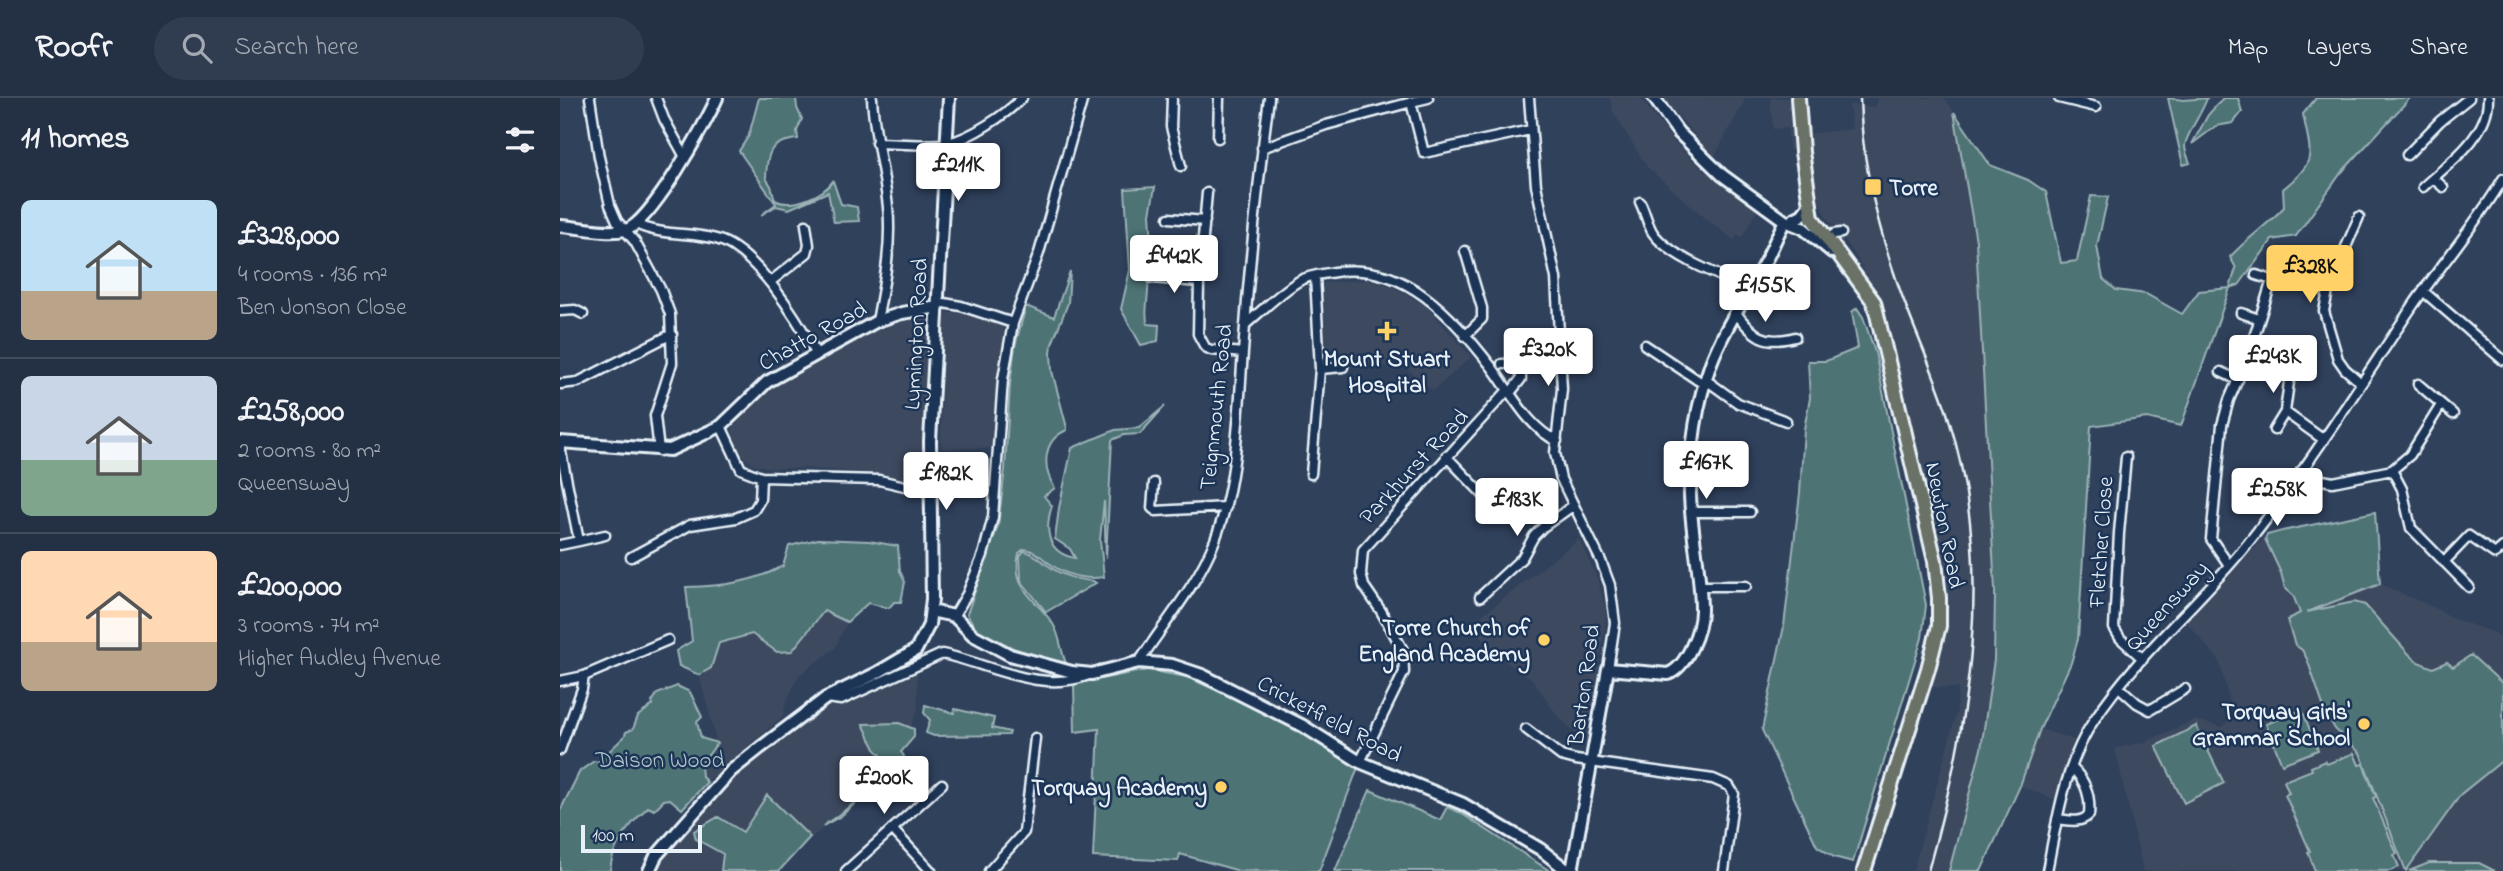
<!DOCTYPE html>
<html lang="en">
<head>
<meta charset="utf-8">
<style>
	body { margin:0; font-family:"Indie Flower",sans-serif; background:#303d50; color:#f1f3f6; height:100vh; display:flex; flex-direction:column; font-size:26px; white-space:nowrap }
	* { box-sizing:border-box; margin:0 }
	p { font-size:23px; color:#a3a9b3 }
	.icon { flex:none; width:38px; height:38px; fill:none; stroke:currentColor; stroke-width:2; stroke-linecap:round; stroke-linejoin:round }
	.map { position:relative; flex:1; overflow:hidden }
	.drawer { display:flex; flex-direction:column; background:#243145; width:560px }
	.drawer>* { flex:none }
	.scale { position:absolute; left:21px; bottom:18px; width:121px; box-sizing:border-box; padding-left:7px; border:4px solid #e8f1f8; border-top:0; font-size:19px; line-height:24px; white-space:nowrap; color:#e8f1f8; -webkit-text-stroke:5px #1d3557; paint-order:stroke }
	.price { position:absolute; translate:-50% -60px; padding:0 16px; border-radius:7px; background:#fff; color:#222; font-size:23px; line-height:46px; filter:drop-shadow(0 2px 4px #0008) }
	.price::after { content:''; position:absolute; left:50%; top:42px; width:21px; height:16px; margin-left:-10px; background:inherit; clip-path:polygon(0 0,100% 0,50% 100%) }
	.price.current { background:#ffd166; color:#111 }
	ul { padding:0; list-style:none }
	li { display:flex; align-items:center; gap:21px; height:175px; padding:0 21px }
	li+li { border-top:2px solid #414c5e }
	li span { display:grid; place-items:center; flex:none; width:196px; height:140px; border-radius:10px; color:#555 }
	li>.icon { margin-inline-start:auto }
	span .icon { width:84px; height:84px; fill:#fffc; stroke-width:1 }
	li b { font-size:30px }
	h2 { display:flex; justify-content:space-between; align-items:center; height:84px; padding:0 21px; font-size:30px }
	header { display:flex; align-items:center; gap:42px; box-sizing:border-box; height:98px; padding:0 35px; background:#243145; border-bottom:2px solid #414c5e }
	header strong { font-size:33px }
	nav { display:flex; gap:38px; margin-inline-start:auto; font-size:24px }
	.search { width:490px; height:63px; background:#303d50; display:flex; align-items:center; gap:18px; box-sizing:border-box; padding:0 24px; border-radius:38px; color:#a3a9b3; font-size:26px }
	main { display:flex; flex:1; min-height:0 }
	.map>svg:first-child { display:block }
	.built { fill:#3e4a5f }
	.green { fill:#4e7375; stroke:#9bb2b6; stroke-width:2 }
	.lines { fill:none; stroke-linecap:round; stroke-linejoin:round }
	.street-casing { stroke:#e8f1f8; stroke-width:13 }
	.secondary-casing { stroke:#e8f1f8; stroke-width:16 }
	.primary-casing { stroke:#e8f1f8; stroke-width:18 }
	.street { stroke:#1d3557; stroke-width:8 }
	.secondary { stroke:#1d3557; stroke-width:10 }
	.primary { stroke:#6a7166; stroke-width:12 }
	.rail { stroke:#e8f1f8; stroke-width:2.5 }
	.poi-dot { fill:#ffd166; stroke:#1d3557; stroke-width:2.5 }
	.labels { text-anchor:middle; stroke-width:5; stroke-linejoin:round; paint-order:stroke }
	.poi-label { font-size:23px; font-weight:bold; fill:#e8f1f8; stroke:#1d3557; text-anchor:end }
	.street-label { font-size:23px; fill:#e8f1f8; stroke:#1d3557 }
	.park-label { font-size:23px; fill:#b2c5ca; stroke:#1d3557 }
</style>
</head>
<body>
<header>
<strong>Roofr</strong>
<div class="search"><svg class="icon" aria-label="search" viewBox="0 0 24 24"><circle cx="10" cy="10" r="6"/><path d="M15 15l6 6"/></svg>Search here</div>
<nav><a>Map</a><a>Layers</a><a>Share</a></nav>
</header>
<main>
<section class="drawer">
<h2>11 homes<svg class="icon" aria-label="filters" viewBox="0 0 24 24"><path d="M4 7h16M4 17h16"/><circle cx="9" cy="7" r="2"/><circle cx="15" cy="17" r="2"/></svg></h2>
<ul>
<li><span style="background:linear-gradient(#bfe0f5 65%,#b9a48a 0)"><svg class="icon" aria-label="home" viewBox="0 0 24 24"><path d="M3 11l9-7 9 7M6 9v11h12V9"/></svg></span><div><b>£328,000</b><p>4 rooms · 136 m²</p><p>Ben Jonson Close</p></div></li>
<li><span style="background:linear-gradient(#c9d6e8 60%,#7fa58c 0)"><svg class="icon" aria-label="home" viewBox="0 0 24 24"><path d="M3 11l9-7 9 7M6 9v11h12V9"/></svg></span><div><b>£258,000</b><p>2 rooms · 80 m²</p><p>Queensway</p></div></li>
<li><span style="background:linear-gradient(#ffd9b3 65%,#b9a48a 0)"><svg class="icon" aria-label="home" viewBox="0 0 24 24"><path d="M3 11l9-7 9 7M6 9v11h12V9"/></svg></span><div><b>£200,000</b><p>3 rooms · 74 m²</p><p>Higher Audley Avenue</p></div></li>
</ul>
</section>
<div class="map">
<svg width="1943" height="773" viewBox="0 0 1943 773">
	<rect width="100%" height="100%" fill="#30415c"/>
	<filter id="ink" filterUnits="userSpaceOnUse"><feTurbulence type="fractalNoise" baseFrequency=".0143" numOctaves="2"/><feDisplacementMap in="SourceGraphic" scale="14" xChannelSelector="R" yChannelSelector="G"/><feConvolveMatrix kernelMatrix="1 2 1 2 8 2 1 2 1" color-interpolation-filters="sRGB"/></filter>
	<g filter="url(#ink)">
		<path class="built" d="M1050 0H1080L1114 44 1141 70 1197 113 1182 139 1178 137 1174 142 1145 120 1087 69 1053 14Z
			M1103 0H1186L1154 59Z
			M1210 0H1228L1234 53 1229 51 1228 30 1213 31Z
			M1317 0H1385L1394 14 1416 143 1432 431 1434 562 1421 651 1389 773H1353L1397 613 1398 590 1371 589 1388 522V491L1382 450 1321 203 1294 155 1266 119 1253 87 1247 36 1292 31 1289 7 1315 9Z
			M806 182 831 188 865 207 911 259 873 293 844 268 816 269 767 261 763 185Z
			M386 215H397L444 228 438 350 381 351 383 222Z
			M355 218H365L372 224 363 374 356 382H343L317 375 243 370H212L194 367 185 360 176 345 172 331 200 298 217 285 298 241Z
			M1815 414 1820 486 1875 510 1891 520 1935 535 1943 543V773H1583L1555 650 1585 644 1635 622 1662 629 1673 617 1659 562 1626 524 1707 437Z
			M1019 441 1039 485 1046 514 1045 530 1027 643 1014 634 997 617 972 581 944 563 910 527Z
			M264 513 287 524 275 550 239 577 226 604 223 618 147 684 142 679 141 667 157 645 139 577 151 570 159 545 192 536 217 554 248 534Z
			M356 552 358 610 347 640 307 690 215 773H89L171 673 222 633Z
			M1480 631 1514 642 1496 702 1460 688Z"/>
		<path class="green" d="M199 0H236L237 10 242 21 237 33 238 41C210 44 207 53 206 80L211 88 215 102C232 111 262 98 273 83L281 106 297 109 299 123 274 124 268 94 229 111 216 108 201 117 216 106 179 53 189 37Z
			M1608 0 1624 2 1647 0C1643 14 1625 38 1625 48 1625 53 1628 60 1630 65L1623 67Z
			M1663 0H1678L1682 14 1673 25 1656 28 1632 46 1648 17Z
			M1756 0H1850L1781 75 1736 138 1712 142 1679 187 1670 190 1621 328 1587 320 1531 328 1518 541 1511 565 1480 631 1460 688 1421 773H1389L1421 651 1434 562 1435 493 1416 143 1394 14 1430 67 1468 82 1486 94 1501 165 1517 163 1531 98 1548 99 1537 148 1543 181 1556 192 1586 196 1622 216 1639 193 1670 190 1676 170 1670 159C1687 140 1707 128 1724 109L1723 91C1758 63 1751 57 1743 16Z
			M595 89 590 116 592 146 588 157 591 161 590 170H584L583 181 588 182C590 195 583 215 588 226L599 227 598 243 581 247 561 211 570 172 565 91Z
			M510 173 508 205 492 246 491 255 492 273 507 330V332C482 342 482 371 495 390L484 398 492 408C484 432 487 455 515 460L510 451 495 441 499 410 512 350 555 332 579 330 605 308 580 336 564 337 552 342 546 460 544 403 540 442 544 479C524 482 506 478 489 465 481 459 475 452 464 451L459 455C451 492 476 500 493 526 500 536 501 555 506 565L489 562 453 550 416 531 407 516 438 428 445 371 450 286 455 248 466 208 494 219Z
			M1297 210 1303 219 1315 254 1366 507 1362 540 1293 764 1274 759 1257 748 1202 632 1224 528 1240 395 1244 331 1250 300 1248 263H1266L1298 250 1292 214Z
			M1815 414 1820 486 1747 514 1794 504 1805 507 1849 556 1858 564 1873 570 1887 564 1893 569 1911 557 1943 586V662L1901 696 1846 773 1800 655 1775 631 1765 613 1747 561 1742 552 1735 547 1727 522 1740 515 1733 497 1725 490 1721 475 1705 441 1707 437 1722 433Z
			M258 441 309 443 338 448 340 473 345 484 341 504H334L329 510 308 505 287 524 264 513 232 553 217 554 192 536 159 545 151 570 139 577 119 568 116 553 132 543 126 489C161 488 192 485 223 468L229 448Z
			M464 453C475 455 480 462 489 468 502 478 517 482 533 483L536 485 486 514 461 483 460 458Z
			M587 572 627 579 729 625 800 664 759 773H679L620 756 618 763 533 759 539 631 515 634 514 586Z
			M117 588 130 594 142 619 137 624 141 640 157 645 141 667 142 679 147 684 122 711 110 701 104 702 94 712 88 709C69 727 52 747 50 773H0V713L20 673 34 663 38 664 64 639 66 634 73 631 78 618 93 607 92 604 97 596Z
			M365 607 394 615 395 611 434 620 432 630 450 634 449 637 374 638 366 635 370 622 364 615Z
			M1742 612 1758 652 1722 666 1706 626Z
			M339 625 354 631V639L341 654 344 658 338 668 281 718 263 728C283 714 322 687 327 663L315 651 303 626Z
			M1636 628 1664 685 1624 705 1596 648Z
			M1794 655 1799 667 1803 666 1816 699 1813 700 1837 756 1834 757 1839 769 1830 773H1755L1748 754 1750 753 1725 697 1729 695 1724 683 1752 672 1751 669 1765 663 1767 666Z
			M810 692 880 722 887 709 899 714 990 773H775Z
			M207 697 250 739 219 773H161L163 756 136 741 134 733 158 719 183 734Z
			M1869 765H1919L1935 773H1849Z"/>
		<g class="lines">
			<g class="street-casing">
				<path id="street" d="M30 0 39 59 50 107 57 123 75 144 101 192 110 216 112 265 95 318 99 353
					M96 0 104 21 125 59
					M312 0C314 37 324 72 328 109 332 147 324 186 317 223
					M612 0 611 29 621 68
					M868 0 851 4 864 55 970 32
					M969 0 976 87 996 180 1002 291 995 355 1001 381 1041 463 1050 487 1055 525 1048 571
					M1499 0 1536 9
					M658 40 659 0
					M316 45C337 45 368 49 388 45 411 40 445 17 462 0
					M702 50 766 27 848 5
					M1847 57 1880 23 1909 0
					M1873 80 1883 89
					M1863 89C1888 66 1929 38 1928 0
					M647 95 639 184 638 236 645 249 651 252 683 255
					M1080 104C1085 113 1087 126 1093 135 1110 159 1161 178 1189 190
					M1799 119 1769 188 1764 213 1778 261 1785 271 1801 285
					M609 120 645 123
					M76 126C100 138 130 134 156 141 195 151 238 222 257 257
					M1268 142 1274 136 1281 135
					M592 180 639 184
					M210 184 247 155 249 147 246 127
					M1863 193 1943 262
					M378 204 401 208 453 225
					M0 213 15 212 23 216
					M1176 215C1194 239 1205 247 1235 239
					M1681 215 1699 221
					M685 227C700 214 722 193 739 183 749 177 763 176 775 174 844 163 892 218 931 268 951 294 967 329 997 343
					M905 238 922 221V210L905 153
					M1085 247 1145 287
					M942 266 961 265V281L950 295
					M760 271 783 269
					M1661 274 1678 282
					M1146 282 1178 305 1226 323
					M0 286 18 284 112 236
					M1858 286 1893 316
					M1725 314 1764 342
					M161 328 181 371 201 379 319 382 370 394
					M1714 332 1725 314 1731 269
					M0 349 19 443 0 447
					M886 358 936 410
					M1566 359 1559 435 1554 530 1560 540 1583 561
					M1832 372 1842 391 1851 430 1909 489
					M1741 373 1757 381 1773 384 1832 372 1850 357 1881 307
					M751 376 760 271 755 178
					M594 385 592 410 596 413 666 409
					M1131 414H1190
					M19 443 45 437
					M71 459 130 427 176 420 194 412 200 402 201 379
					M1884 464 1909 438 1935 456 1943 449
					M1669 467 1651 441 1662 327 1669 302 1688 258 1712 182 1696 177
					M1139 488H1186
					M920 499 962 460 974 438 983 429 1014 407
					M394 518 407 496 423 457 433 419 443 281 453 225 479 155 523 0
					M579 564C605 524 638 486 655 442 678 382 678 317 683 254 689 169 698 84 709 0
					M0 583 24 578 108 542
					M1559 589 1577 605 1590 612 1625 591
					M267 600 281 602 382 556C430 566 479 596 529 577
					M966 631 1001 658 1016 662 1153 681 1169 688 1174 696 1164 773
					M0 652 22 591 24 578
					M800 664 844 574 843 552 821 513 804 488 801 476 803 452 948 292
					M1497 721C1508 722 1520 726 1529 717 1531 698 1526 683 1512 670
					M332 731 371 773
					M286 773 382 686
					M429 773 464 734 475 640
					M1487 773C1497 722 1505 666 1534 622 1576 558 1636 509 1684 450 1746 373 1799 288 1854 206 1883 164 1917 125 1943 81"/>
			</g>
			<g class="secondary-casing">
				<path id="secondary" d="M1094 0 1118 34 1162 77 1225 123 1243 130 1272 154
					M1234 121 1242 117 1249 108
					M0 128C20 129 45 136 65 132 90 127 146 25 157 0
					M0 344 110 352 161 328 207 284 317 223 342 215 378 209
					M371 513 394 518 413 537 450 557 512 574 532 576 579 564 612 567 642 577 743 628 800 664 903 706 980 751 1008 773
					M89 773 96 758 171 673 200 650 266 600 317 575 356 552 369 527 372 501 370 343 389 0
					M1012 773 1048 571 1108 576C1127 569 1141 532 1141 512 1141 474 1131 435 1130 396 1130 351 1136 307 1151 265 1165 228 1188 196 1206 162 1213 149 1218 135 1225 123"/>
			</g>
			<g class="primary-casing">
				<path id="primary" d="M1238 0 1242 54 1252 120 1314 204 1375 463 1379 500V528L1368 571 1304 773"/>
			</g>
			<use href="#street" class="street"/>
			<use href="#secondary" class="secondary"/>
			<use href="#primary" class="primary"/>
			<path class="rail" d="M1300 0C1302 74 1322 147 1349 216 1362 249 1376 281 1387 315 1436 467 1410 623 1368 773"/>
		</g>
	</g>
	<g class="poi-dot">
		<rect x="1304" y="80" width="18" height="18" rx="3.5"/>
		<path d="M823.5 222.5h7v7h7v7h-7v7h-7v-7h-7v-7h7z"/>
		<circle cx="984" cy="542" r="7"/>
		<circle cx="1804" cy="626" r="7"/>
		<circle cx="661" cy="689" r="7"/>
	</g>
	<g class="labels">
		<g class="poi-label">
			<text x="1329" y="97" text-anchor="start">Torre</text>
			<text x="827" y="268" text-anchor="middle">Mount Stuart<tspan x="827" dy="26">Hospital</tspan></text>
			<text x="970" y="537">Torre Church of<tspan x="970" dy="26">England Academy</tspan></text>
			<text x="1790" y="621">Torquay Girls'<tspan x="1790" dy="26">Grammar School</tspan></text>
			<text x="647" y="697">Torquay Academy</text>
		</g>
		<g class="street-label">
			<text transform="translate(355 236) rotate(-87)" y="8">Lymington Road</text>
			<text transform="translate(252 237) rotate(-29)" y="8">Chatto Road</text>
			<text transform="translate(655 309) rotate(-84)" y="8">Teignmouth Road</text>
			<text transform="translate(853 368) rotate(-47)" y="8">Parkhurst Road</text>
			<text transform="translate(1386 427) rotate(79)" y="8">Newton Road</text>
			<text transform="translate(1540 444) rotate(-86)" y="8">Fletcher Close</text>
			<text transform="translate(1606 507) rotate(-48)" y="8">Queensway</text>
			<text transform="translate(1023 587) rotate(-82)" y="8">Barton Road</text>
			<text transform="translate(770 620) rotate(28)" y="8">Cricketfield Road</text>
		</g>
		<g class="park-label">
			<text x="100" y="669">Daison Wood</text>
		</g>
	</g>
</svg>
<div class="scale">100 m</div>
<b class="price" style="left:398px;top:105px">£211K</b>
<b class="price" style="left:614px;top:197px">£442K</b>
<b class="price current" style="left:1750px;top:207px">£328K</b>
<b class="price" style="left:1205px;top:226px">£155K</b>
<b class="price" style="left:988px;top:290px">£320K</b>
<b class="price" style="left:1713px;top:297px">£243K</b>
<b class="price" style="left:1146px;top:403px">£167K</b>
<b class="price" style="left:386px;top:414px">£182K</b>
<b class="price" style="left:1717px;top:430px">£258K</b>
<b class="price" style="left:957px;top:440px">£183K</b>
<b class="price" style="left:324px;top:718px">£200K</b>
</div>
</main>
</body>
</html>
